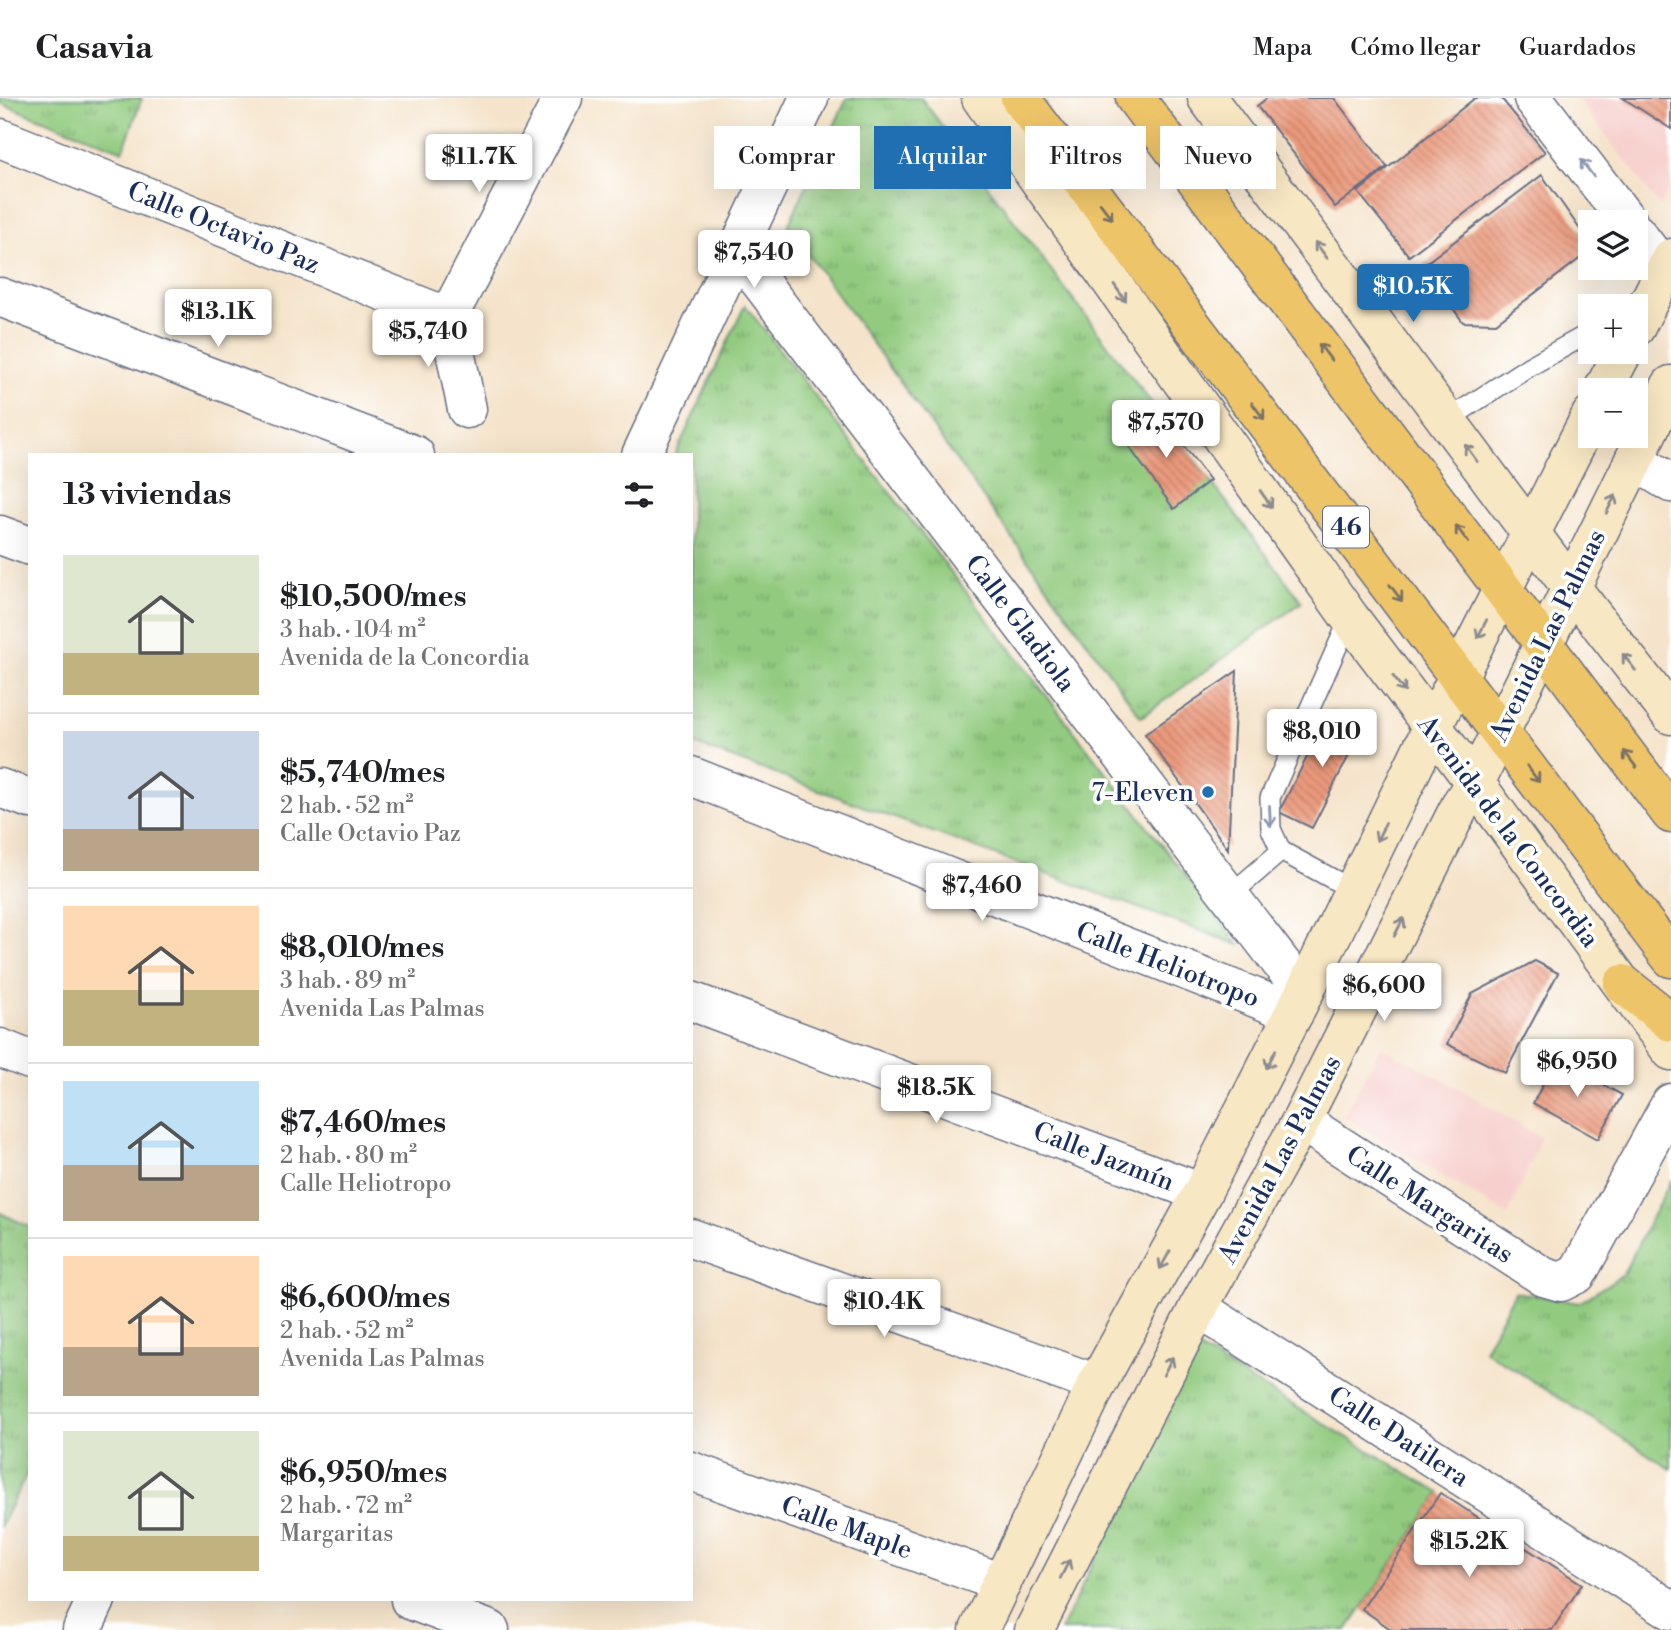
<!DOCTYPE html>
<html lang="es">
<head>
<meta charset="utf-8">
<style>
	body { margin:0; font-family:"Libre Bodoni",serif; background:#f6f6f6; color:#202124; height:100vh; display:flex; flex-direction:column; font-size:26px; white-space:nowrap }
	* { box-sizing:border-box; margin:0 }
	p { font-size:23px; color:#757577 }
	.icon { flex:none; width:38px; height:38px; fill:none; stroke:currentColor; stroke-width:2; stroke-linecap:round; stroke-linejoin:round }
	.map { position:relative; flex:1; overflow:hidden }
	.drawer { position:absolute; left:28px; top:355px; width:665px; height:1148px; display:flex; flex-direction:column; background:#fff; border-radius:0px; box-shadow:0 7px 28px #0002 }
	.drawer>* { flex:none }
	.hud { position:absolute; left:714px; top:28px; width:665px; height:63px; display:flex; gap:14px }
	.fabs { position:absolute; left:1578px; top:112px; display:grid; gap:14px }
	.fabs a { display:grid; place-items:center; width:70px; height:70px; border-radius:0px; background:#fff; box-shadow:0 7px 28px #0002; font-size:35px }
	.price { position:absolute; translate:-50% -60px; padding:0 16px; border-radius:7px; background:#fff; color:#222; font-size:23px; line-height:46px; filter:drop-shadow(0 2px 4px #0008) }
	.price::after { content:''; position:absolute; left:50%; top:42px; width:21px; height:16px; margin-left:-10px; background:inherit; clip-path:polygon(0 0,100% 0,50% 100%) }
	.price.selected { background:#1f6fb2; color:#fff }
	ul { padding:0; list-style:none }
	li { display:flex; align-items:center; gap:21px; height:175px; padding:0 35px }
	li+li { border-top:2px solid #e0e0e0 }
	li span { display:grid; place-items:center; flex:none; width:196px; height:140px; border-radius:0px; color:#555 }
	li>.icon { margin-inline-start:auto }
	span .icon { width:84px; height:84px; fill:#fffc; stroke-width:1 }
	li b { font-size:30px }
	h2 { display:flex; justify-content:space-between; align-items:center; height:84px; padding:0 35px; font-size:30px }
	.chip { padding:0 24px; border-radius:0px; background:#fff; box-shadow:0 7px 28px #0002; font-size:24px; line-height:63px }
	.chip.selected { background:#1f6fb2; color:#fff }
	header { display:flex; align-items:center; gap:42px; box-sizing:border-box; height:98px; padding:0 35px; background:#fff; border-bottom:2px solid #e0e0e0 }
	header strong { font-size:33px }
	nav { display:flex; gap:38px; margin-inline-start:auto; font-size:24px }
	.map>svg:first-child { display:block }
	.built { fill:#f7d0cd }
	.grass { fill:url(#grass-tufts); stroke:#567d6e; stroke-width:2 }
	.building { fill:url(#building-back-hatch) }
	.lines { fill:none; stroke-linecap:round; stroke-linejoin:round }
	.lane-casing { stroke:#676e84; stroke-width:22 }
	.street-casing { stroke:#676e84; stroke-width:41 }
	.secondary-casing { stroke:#676e84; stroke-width:41 }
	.primary-casing { stroke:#676e84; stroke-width:41 }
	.lane { stroke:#fff; stroke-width:19 }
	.street { stroke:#fff; stroke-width:38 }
	.secondary { stroke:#f8e7c3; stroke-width:38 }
	.primary { stroke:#eec469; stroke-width:38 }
	.oneway { stroke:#8d97ae }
	.oneway2 { stroke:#7a7263 }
	.oneway3 { stroke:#8a8b90 }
	.poi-dot { fill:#1f6fb2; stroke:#fff; stroke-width:2.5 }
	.labels { text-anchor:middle; stroke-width:7; stroke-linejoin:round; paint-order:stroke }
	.shield { fill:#fff; stroke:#5f6d8e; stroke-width:2 }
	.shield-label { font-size:24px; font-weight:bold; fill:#1b2f5e }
	.street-label { font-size:26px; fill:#1b2f5e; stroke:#fff }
	.poi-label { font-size:26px; fill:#1b2f5e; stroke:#fff; text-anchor:end }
</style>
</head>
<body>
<header>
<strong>Casavia</strong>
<nav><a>Mapa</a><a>Cómo llegar</a><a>Guardados</a></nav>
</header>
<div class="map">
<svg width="1671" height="1532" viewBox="0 0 1671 1532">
	<defs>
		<pattern id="grass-tufts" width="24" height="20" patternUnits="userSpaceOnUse" patternTransform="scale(1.75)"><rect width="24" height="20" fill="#92cb7f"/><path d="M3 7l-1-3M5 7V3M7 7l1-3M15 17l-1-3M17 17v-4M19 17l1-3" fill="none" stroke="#76a56b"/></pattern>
		<pattern id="building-back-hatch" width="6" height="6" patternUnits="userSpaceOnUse" patternTransform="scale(1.75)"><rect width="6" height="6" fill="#ec9a7c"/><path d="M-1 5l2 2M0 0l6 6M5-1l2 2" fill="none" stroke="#be7e69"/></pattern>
	</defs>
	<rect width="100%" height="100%" fill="#fff"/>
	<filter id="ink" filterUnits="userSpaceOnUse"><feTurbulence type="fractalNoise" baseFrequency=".0143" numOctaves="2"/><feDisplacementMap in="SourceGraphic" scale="14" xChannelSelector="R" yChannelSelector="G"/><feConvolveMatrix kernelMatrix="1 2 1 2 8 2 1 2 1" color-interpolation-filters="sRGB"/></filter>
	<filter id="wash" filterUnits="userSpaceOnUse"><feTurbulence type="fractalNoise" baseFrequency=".00686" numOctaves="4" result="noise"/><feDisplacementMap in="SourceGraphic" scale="28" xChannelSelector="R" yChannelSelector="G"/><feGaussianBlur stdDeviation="1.57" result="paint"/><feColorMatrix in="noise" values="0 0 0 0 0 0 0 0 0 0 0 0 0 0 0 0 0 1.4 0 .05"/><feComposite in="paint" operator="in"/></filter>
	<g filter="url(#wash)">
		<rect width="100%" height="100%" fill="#f5e4cb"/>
		<path class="built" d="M1578 0H1671V87L1660 109Z
			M1381 949 1457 989 1541 1040 1508 1117 1343 1018Z"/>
		<path class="grass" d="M0 0H142L123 53 0 5Z
			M847 0H921L1302 504 1141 619 788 128Z
			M745 207 1239 847 691 645V357H675Z
			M1671 1082V1371L1484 1252 1515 1194 1579 1205 1623 1176Z
			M0 1115 30 1129V1369L0 1429Z
			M1196 1249 1440 1395 1347 1532H1061Z"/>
		<g id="blocks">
			<path class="building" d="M1267 0H1334L1387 69 1335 109 1257 8Z
				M1475 0H1501L1545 54 1409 158 1358 94Z
				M1623 0H1671V31Z
				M1542 77 1591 147V152L1496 225 1463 224 1422 168Z
				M1157 313 1210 382 1174 411 1122 339Z
				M1237 573 1228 751 1145 636Z
				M1331 612 1364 628 1312 730 1279 714Z
				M1535 863 1558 875 1505 975 1447 946 1472 896Z
				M1556 962 1622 997 1598 1041 1533 1005Z
				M1440 1395 1582 1486 1552 1532H1392L1362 1511Z"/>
		</g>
	</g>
	<g filter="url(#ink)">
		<use href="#blocks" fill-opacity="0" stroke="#676e84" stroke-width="2"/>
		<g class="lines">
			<g class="lane-casing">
				<path id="lane" d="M1447 322 1530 268 1591 234
					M1350 520 1270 700 1271 731 1281 753 1353 792
					M1229 798 1281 753"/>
			</g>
			<g class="street-casing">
				<path id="street" d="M1533 0 1628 124
					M0 40 448 219
					M1636 135 1665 173 1671 176
					M738 155 1304 895
					M0 199 415 357
					M448 219 563 0
					M448 219 467 311
					M641 357 809 0
					M1634 362 1671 385
					M0 437 30 448
					M691 678 1294 915
					M0 690 30 701
					M691 903 1202 1095
					M0 950 30 962
					M1301 1023 1544 1179 1561 1184 1577 1176 1671 1005
					M691 1140 1097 1286
					M1198 1210 1671 1512
					M691 1373 1002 1485
					M410 1502 490 1532
					M82 1532 96 1502"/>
			</g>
			<g class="secondary-casing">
				<path id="secondary" d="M981 0 1350 520 1475 685 1671 953
					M1207 0 1570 488 1671 617
					M1636 229 1671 160
					M1603 292 1623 254
					M979 1532 1097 1286 1202 1095 1304 895 1432 630 1591 317
					M1034 1532 1198 1210 1301 1023 1462 704 1475 685 1671 287"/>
			</g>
			<g class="primary-casing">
				<path id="primary" d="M1020 0 1671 860
					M1135 0 1671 716
					M1623 886 1671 924"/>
			</g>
			<use href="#lane" class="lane"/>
			<use href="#street" class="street"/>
			<use href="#secondary" class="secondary"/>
			<use href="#primary" class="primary"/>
		</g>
		<defs><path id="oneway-shaft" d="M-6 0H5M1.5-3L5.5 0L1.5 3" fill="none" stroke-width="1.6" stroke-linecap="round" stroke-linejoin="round" transform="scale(1.75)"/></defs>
		<g class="oneway">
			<use href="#oneway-shaft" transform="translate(1587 70) rotate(-127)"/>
			<use href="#oneway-shaft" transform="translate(1270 718) rotate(87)"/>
		</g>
		<g class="oneway2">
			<use href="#oneway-shaft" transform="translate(1106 113) rotate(53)"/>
			<use href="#oneway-shaft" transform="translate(1325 254) rotate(-127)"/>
			<use href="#oneway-shaft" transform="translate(1258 313) rotate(53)"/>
			<use href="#oneway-shaft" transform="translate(1462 436) rotate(-127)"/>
			<use href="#oneway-shaft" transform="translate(1396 495) rotate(53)"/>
			<use href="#oneway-shaft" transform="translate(1630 661) rotate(-127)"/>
			<use href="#oneway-shaft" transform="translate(1533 676) rotate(53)"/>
		</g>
		<g class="oneway3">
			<use href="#oneway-shaft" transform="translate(1321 152) rotate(-127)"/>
			<use href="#oneway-shaft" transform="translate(1120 195) rotate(55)"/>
			<use href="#oneway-shaft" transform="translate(1471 355) rotate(-126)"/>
			<use href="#oneway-shaft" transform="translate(1266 401) rotate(55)"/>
			<use href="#oneway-shaft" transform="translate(1611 406) rotate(-63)"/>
			<use href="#oneway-shaft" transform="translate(1482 531) rotate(117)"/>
			<use href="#oneway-shaft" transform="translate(1629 564) rotate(-128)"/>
			<use href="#oneway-shaft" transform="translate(1399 586) rotate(53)"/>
			<use href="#oneway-shaft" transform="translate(1381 734) rotate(116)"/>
			<use href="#oneway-shaft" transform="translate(1399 829) rotate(-63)"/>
			<use href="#oneway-shaft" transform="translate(1271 961) rotate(117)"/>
			<use href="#oneway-shaft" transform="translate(1165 1162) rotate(119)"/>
			<use href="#oneway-shaft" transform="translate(1168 1268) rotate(-63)"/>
			<use href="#oneway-shaft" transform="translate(1065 1471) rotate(-63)"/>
		</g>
	</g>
	<circle class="poi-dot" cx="1208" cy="694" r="7"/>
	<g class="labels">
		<rect class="shield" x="1323" y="408.5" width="46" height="41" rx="5"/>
		<g class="shield-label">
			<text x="1346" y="437">46</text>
		</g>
		<g class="street-label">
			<text transform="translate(224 129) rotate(22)" y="9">Calle Octavio Paz</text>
			<text transform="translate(1021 525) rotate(53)" y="9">Calle Gladiola</text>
			<text transform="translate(1547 537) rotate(-64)" y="9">Avenida Las Palmas</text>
			<text transform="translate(1509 733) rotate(53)" y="9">Avenida de la Concordia</text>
			<text transform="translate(1168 866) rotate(21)" y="9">Calle Heliotropo</text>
			<text transform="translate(1104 1058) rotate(21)" y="9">Calle Jazmín</text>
			<text transform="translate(1279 1061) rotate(-62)" y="9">Avenida Las Palmas</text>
			<text transform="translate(1430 1106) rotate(33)" y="9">Calle Margaritas</text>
			<text transform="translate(1399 1338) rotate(33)" y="9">Calle Datilera</text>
			<text transform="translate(847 1429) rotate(20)" y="9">Calle Maple</text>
		</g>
		<g class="poi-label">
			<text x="1194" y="703">7-Eleven</text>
		</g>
	</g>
</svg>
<div class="fabs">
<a><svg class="icon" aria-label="layers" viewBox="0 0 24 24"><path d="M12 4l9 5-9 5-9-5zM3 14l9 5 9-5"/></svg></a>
<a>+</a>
<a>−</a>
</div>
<b class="price" style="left:479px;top:96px">$11.7K</b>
<b class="price" style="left:754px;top:192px">$7,540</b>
<b class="price selected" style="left:1413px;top:226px">$10.5K</b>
<b class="price" style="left:218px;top:251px">$13.1K</b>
<b class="price" style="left:428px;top:271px">$5,740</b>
<b class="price" style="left:1166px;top:362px">$7,570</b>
<b class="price" style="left:1322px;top:671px">$8,010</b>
<b class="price" style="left:982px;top:825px">$7,460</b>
<b class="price" style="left:1384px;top:925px">$6,600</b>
<b class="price" style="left:1577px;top:1001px">$6,950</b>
<b class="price" style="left:936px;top:1027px">$18.5K</b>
<b class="price" style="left:884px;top:1241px">$10.4K</b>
<b class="price" style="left:1469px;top:1481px">$15.2K</b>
<div class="hud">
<a class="chip">Comprar</a>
<a class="chip selected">Alquilar</a>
<a class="chip">Filtros</a>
<a class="chip">Nuevo</a>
</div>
<section class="drawer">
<h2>13 viviendas<svg class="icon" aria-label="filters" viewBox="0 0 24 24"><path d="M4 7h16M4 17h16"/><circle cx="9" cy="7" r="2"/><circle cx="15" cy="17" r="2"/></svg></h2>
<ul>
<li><span style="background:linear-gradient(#dfe7d0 70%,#c2b280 0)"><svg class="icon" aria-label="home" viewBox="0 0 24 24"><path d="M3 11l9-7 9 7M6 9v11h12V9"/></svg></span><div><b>$10,500/mes</b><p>3 hab. · 104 m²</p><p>Avenida de la Concordia</p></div></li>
<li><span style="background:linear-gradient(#c9d6e8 70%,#b9a48a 0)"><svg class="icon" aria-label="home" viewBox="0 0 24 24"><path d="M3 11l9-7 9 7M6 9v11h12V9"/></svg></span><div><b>$5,740/mes</b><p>2 hab. · 52 m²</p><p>Calle Octavio Paz</p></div></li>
<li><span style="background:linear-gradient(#ffd9b3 60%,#c2b280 0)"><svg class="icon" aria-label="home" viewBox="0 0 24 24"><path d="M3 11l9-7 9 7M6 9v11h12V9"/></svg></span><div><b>$8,010/mes</b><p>3 hab. · 89 m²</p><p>Avenida Las Palmas</p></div></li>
<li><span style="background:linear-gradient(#bfe0f5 60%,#b9a48a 0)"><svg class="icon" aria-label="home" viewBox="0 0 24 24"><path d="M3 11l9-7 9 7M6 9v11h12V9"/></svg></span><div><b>$7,460/mes</b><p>2 hab. · 80 m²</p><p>Calle Heliotropo</p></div></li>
<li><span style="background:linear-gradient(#ffd9b3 65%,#b9a48a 0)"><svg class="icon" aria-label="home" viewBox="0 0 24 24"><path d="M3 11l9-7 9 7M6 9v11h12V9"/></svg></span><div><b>$6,600/mes</b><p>2 hab. · 52 m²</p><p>Avenida Las Palmas</p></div></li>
<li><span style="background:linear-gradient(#dfe7d0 75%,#c2b280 0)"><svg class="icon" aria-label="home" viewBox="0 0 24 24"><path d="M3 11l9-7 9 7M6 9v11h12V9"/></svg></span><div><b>$6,950/mes</b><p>2 hab. · 72 m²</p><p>Margaritas</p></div></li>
</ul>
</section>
</div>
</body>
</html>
